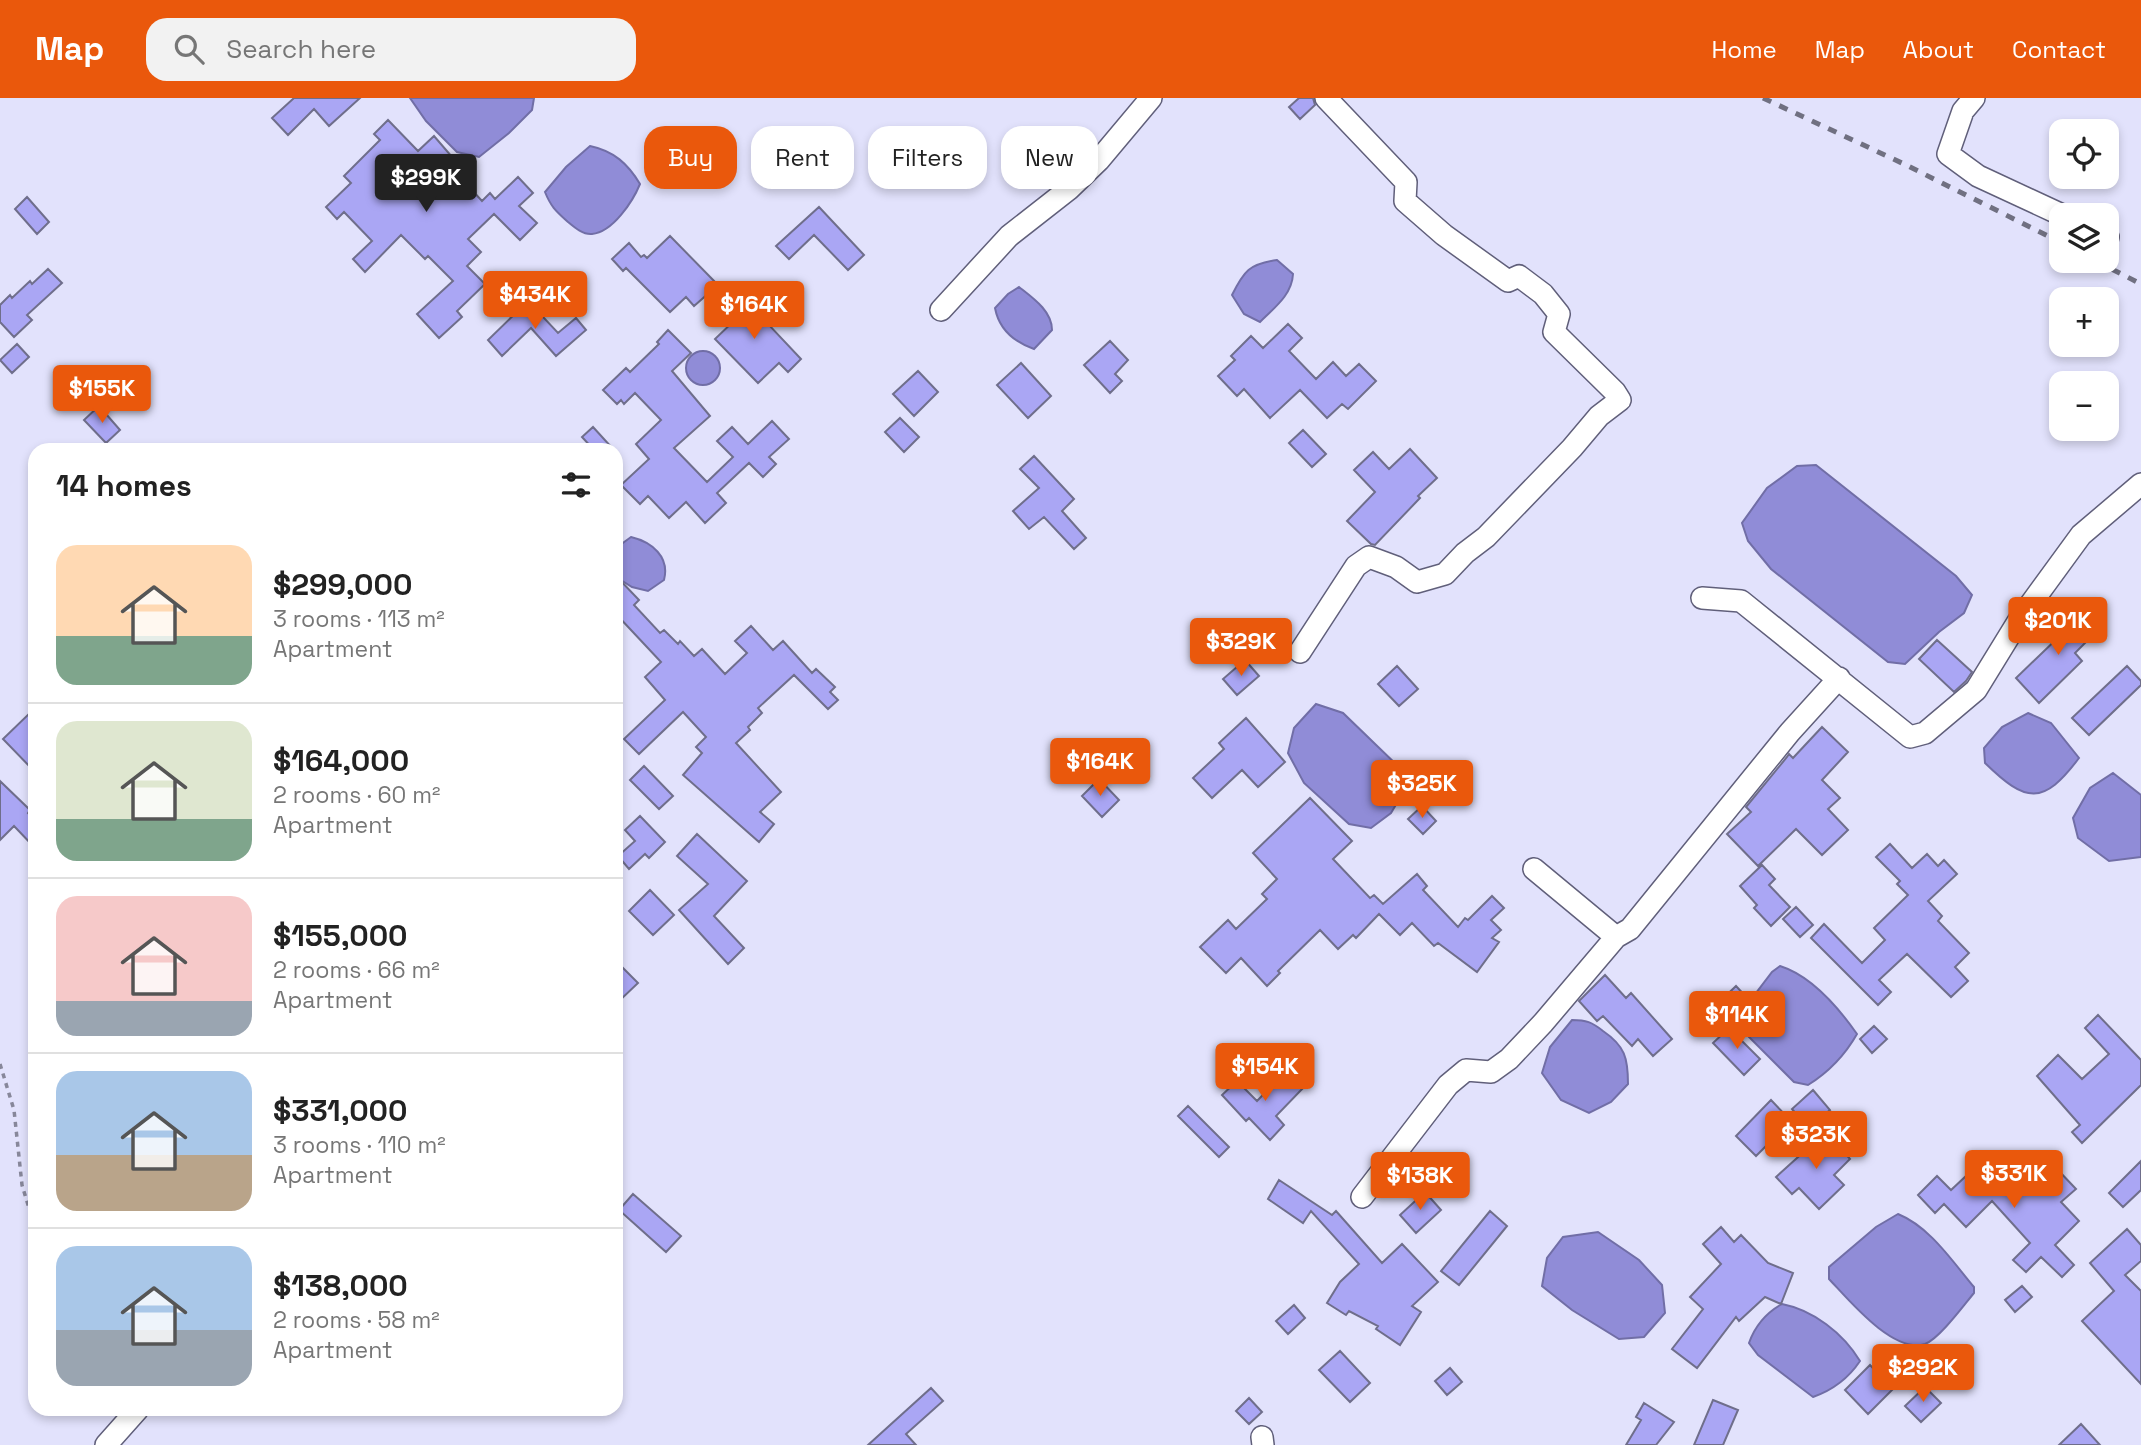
<!DOCTYPE html>
<html lang="en">
<head>
<meta charset="utf-8">
<style>
	body { margin:0; font-family:"Space Grotesk",sans-serif; background:#f2f2f2; color:#222; height:100vh; display:flex; flex-direction:column; font-size:26px; white-space:nowrap }
	* { box-sizing:border-box; margin:0 }
	p { font-size:23px; color:#767676 }
	.icon { flex:none; width:38px; height:38px; fill:none; stroke:currentColor; stroke-width:2; stroke-linecap:round; stroke-linejoin:round }
	.map { position:relative; flex:1; overflow:hidden }
	.panel { position:absolute; left:28px; top:345px; width:595px; height:973px; display:flex; flex-direction:column; background:#fff; border-radius:21px; box-shadow:0 4px 10px #0003 }
	.panel>* { flex:none }
	.guide { position:absolute; left:644px; top:28px; width:665px; height:63px; display:flex; gap:14px }
	.tools { position:absolute; left:2049px; top:21px; display:grid; gap:14px }
	.tools a { display:grid; place-items:center; width:70px; height:70px; border-radius:14px; background:#fff; box-shadow:0 4px 10px #0003; font-size:35px }
	.price { position:absolute; translate:-50% -60px; padding:0 16px; border-radius:7px; background:#ea580c; color:#fff; font-size:23px; line-height:46px; filter:drop-shadow(0 2px 4px #0008) }
	.price::after { content:''; position:absolute; left:50%; top:42px; width:21px; height:16px; margin-left:-10px; background:inherit; clip-path:polygon(0 0,100% 0,50% 100%) }
	.price.current { background:#222; color:#fff }
	ul { padding:0; list-style:none }
	li { display:flex; align-items:center; gap:21px; height:175px; padding:0 28px }
	li+li { border-top:2px solid #e0e0e0 }
	li span { display:grid; place-items:center; flex:none; width:196px; height:140px; border-radius:21px; color:#555 }
	li>.icon { margin-inline-start:auto }
	span .icon { width:84px; height:84px; fill:#fffc; stroke-width:1 }
	li b { font-size:30px }
	h2 { display:flex; justify-content:space-between; align-items:center; height:84px; padding:0 28px; font-size:30px }
	.chip { padding:0 24px; border-radius:21px; background:#fff; box-shadow:0 4px 10px #0003; font-size:24px; line-height:63px }
	.chip.current { background:#ea580c; color:#fff }
	header { display:flex; align-items:center; gap:42px; box-sizing:border-box; height:98px; padding:0 35px; background:#ea580c; color:#fff }
	header strong { font-size:33px }
	nav { display:flex; gap:38px; margin-inline-start:auto; font-size:24px }
	.search { width:490px; height:63px; background:#f2f2f2; display:flex; align-items:center; gap:18px; box-sizing:border-box; padding:0 24px; border-radius:21px; color:#767676; font-size:26px }
	.map>svg:first-child { display:block }
	.water { fill:#908cd7; stroke:#716ea6; stroke-width:2 }
	.building { fill:#aaa6f4; stroke:#6f6e8b; stroke-width:2 }
	.lines { fill:none; stroke-linecap:round; stroke-linejoin:round }
	.minor-casing { stroke:#605f7a; stroke-width:24 }
	.path { stroke:#87879a; stroke-width:3.5; stroke-dasharray:5 5; stroke-linecap:butt }
	.minor { stroke:#fff; stroke-width:21 }
	.rail { stroke:#707081; stroke-width:5; stroke-dasharray:9 9; stroke-linecap:butt }
</style>
</head>
<body>
<header>
<strong>Map</strong>
<div class="search"><svg class="icon" aria-label="search" viewBox="0 0 24 24"><circle cx="10" cy="10" r="6"/><path d="M15 15l6 6"/></svg>Search here</div>
<nav><a>Home</a><a>Map</a><a>About</a><a>Contact</a></nav>
</header>
<div class="map">
<svg width="2141" height="1347" viewBox="0 0 2141 1347">
	<rect width="100%" height="100%" fill="#e2e2fc"/>
	<path class="water" d="M410 0H534L532 12 509 35 479 59 457 54 426 23Z
		M590 48C614 53 628 66 640 86 633 103 613 134 592 136 583 137 574 129 568 124 556 113 551 109 545 94L566 69Z
		M1277 162 1293 176C1292 197 1274 210 1260 224L1244 216 1232 197C1244 173 1249 166 1277 162Z
		M1019 189C1033 200 1052 213 1052 232L1034 251C1014 244 999 231 995 210L1008 196Z
		M686 270a17 17 0 1 1 34 0a17 17 0 1 1-34 0Z
		M1816 367 1956 478 1972 497 1964 515 1939 534 1905 566 1888 564 1771 471 1748 443 1742 425 1767 390 1797 368Z
		M631 439C652 444 670 459 664 482L648 493 632 489 616 479V450Z
		M1316 606 1343 615 1401 671 1404 693 1391 715 1371 730 1349 726 1304 685 1288 655 1294 630Z
		M2028 615 2051 625 2079 660C2043 708 2026 705 1985 665L1984 650 2002 629Z
		M2113 675 2141 697V759L2109 763 2078 740 2073 720 2090 690Z
		M1780 868C1812 878 1838 909 1857 936 1845 957 1829 974 1808 987L1794 984 1741 931 1737 920 1772 874Z
		M1572 922C1586 922 1592 924 1603 933 1625 948 1628 960 1628 986L1611 1004 1589 1015 1561 1002 1542 975 1550 949Z
		M1898 1116C1930 1129 1952 1163 1974 1189V1195C1964 1207 1939 1241 1925 1246 1893 1256 1849 1202 1829 1181V1169L1876 1129Z
		M1598 1134 1639 1162 1662 1187 1665 1215 1644 1239 1619 1241 1572 1212 1542 1188 1547 1160 1563 1139Z
		M1782 1206C1813 1212 1843 1235 1860 1263 1848 1281 1833 1292 1813 1299L1758 1257 1749 1245C1755 1228 1766 1215 1782 1206Z"/>
	<path class="building" d="M294 0H360L329 28 314 11 288 37 272 20Z
		M1299 0H1313L1315 7 1300 21 1289 9Z
		M388 22 418 53 434 38 465 74 460 79 482 103 490 95 495 101 518 79 533 95 519 108 537 125 520 142 494 116 468 141 481 154 467 168 485 186 457 213 462 219 439 240 417 216 453 183 428 158 425 161 401 137 365 174 353 161 372 143 344 114 337 121 326 109 351 85 344 78 380 42 374 36Z
		M692 32 707 48 679 75 664 60Z
		M27 99 49 124 37 136 15 111Z
		M819 109 864 157 848 172 814 137 789 161 776 148Z
		M670 138 718 187 694 208 686 199 670 214 626 170 623 173 612 161 629 145 641 159 644 157 647 160Z
		M48 171 62 185 27 217 32 222 14 239 0 224V207L10 197 12 200 30 183 32 186Z
		M736 192 801 261 788 274 779 265 758 285 715 241 737 220 723 204Z
		M528 203 558 235 576 220 586 232 556 258 531 230 502 258 488 242Z
		M1288 226 1302 240 1289 253 1316 281 1333 264 1346 278 1359 266 1376 283 1348 311 1342 306 1327 320 1300 292 1270 320 1244 291 1237 298 1218 278 1235 262 1231 258 1251 238 1263 250Z
		M668 232 691 255 672 273 710 318 674 350 707 384 733 359 717 343 732 329 748 346 772 323 789 341 769 359 776 366 763 379 749 365 717 395 726 405 705 425 686 404 669 420 648 398 640 406 621 387 649 361 636 346 661 322 635 295 624 306 621 302 617 306 603 292 626 270 630 274 659 246 657 244Z
		M1110 243 1128 262 1115 276 1122 283 1110 295 1084 267Z
		M17 246 29 259 12 275 0 262Z
		M1021 265 1051 298 1028 320 997 287Z
		M918 273 938 294 914 318 893 296Z
		M99 308 120 332 106 345 84 322Z
		M900 320 919 339 904 354 885 334Z
		M593 329 614 352H594L582 339Z
		M1303 332 1326 356 1312 369 1289 345Z
		M1410 351 1437 380 1418 398 1420 400 1375 447 1371 446 1347 423 1375 394 1354 372 1373 354 1389 371Z
		M1034 358 1074 401 1062 413 1086 440 1074 451 1044 419 1029 431 1013 413 1039 390 1020 371Z
		M616 478 639 502 634 507 660 535 664 532 678 546 680 543 694 558 702 551 725 576 747 555 735 543 751 528 773 552 783 543 812 575 816 571 835 589 830 594 838 602 828 611 794 577 758 610 762 615 748 629 750 632 736 645 781 694 760 714 774 726 759 744 683 677 702 655 696 649 706 639 683 614 639 656 624 641 665 602 645 579 661 564 616 516Z
		M2078 509 2099 531 2075 555 2082 563 2039 605 2016 580 2065 533 2059 528Z
		M1937 542 1972 574 1966 583 1954 594 1919 561Z
		M1245 562 1259 578 1237 597 1223 581Z
		M1397 568 1418 591 1399 608 1378 586Z
		M2127 568 2141 583V587L2089 637 2072 620Z
		M35 610V674L3 641Z
		M1246 620 1285 664 1258 689 1242 672 1212 700 1193 680 1224 651 1219 645Z
		M1822 629 1848 654 1822 682 1840 700 1828 711 1848 732 1822 757 1796 731 1758 768 1727 736 1751 714 1746 709 1787 659 1789 656 1793 660Z
		M644 668 673 698 659 711 630 682Z
		M1099 681 1119 702 1102 719 1082 698Z
		M0 683 30 712 28 715 35 722V750L14 728 0 742Z
		M1310 700 1352 743 1333 761 1370 800 1374 797 1383 806 1417 776 1427 788 1423 792 1458 829 1465 820 1468 822 1492 798 1504 810 1491 822 1501 832 1492 840 1499 844 1477 874 1438 845 1434 848 1412 825 1400 837 1379 816 1356 840 1353 837 1338 851 1320 832 1278 873 1280 875 1267 888 1241 860 1226 875 1200 849 1228 822 1236 831 1267 801 1262 796 1277 781 1253 755Z
		M1422 708 1436 723 1423 736 1408 721Z
		M640 718 665 744 649 760 645 756 629 771 618 758 635 743 625 732Z
		M697 736 747 783 714 818 744 850 728 866 679 812 708 786 677 758Z
		M1890 746 1912 770 1927 756 1938 768 1944 762 1957 776 1928 803 1942 818 1938 823 1969 855 1955 869 1968 883 1951 899 1907 856 1879 882 1891 894 1878 907 1811 840 1824 826 1862 865 1885 842 1874 830 1908 797 1897 786 1900 783 1876 759Z
		M1762 767 1775 781 1769 787 1790 809 1771 828 1754 810 1757 807 1740 788Z
		M650 792 674 817 653 837 629 813Z
		M1796 809 1813 827 1800 839 1783 821Z
		M616 863 638 885 616 906Z
		M1605 877 1626 900 1631 895 1672 941 1653 958 1638 941 1632 948 1603 918 1597 923 1579 903Z
		M1736 888 1748 901 1723 925 1711 912Z
		M2098 917 2141 962V987L2082 1045 2072 1034 2080 1027 2037 978 2058 957 2082 981 2109 956 2085 930Z
		M1874 928 1887 941 1872 955 1860 941Z
		M1729 930 1760 961 1744 977 1713 945Z
		M1288 971 1305 988 1276 1018 1284 1027 1270 1042 1249 1020 1246 1023 1222 997 1237 983 1257 1003Z
		M1813 992 1830 1012 1808 1030 1792 1011Z
		M1771 1002 1791 1023 1756 1058 1736 1038Z
		M1188 1008 1229 1049 1219 1059 1178 1018Z
		M1827 1033 1850 1061 1834 1077 1844 1087 1819 1111 1799 1090 1792 1096 1776 1079Z
		M1982 1063 2010 1093 2029 1076 2038 1086 2056 1070 2076 1091 2061 1104 2079 1123 2055 1147 2074 1167 2062 1179 2041 1159 2026 1174 2013 1162 2030 1145 1992 1103 1966 1129 1944 1106 1935 1115 1918 1097 1937 1078 1951 1092Z
		M2141 1063V1092L2123 1109 2109 1095Z
		M1279 1082 1332 1117 1336 1113 1382 1165 1402 1146 1438 1184 1412 1208 1421 1214 1400 1247 1376 1231 1378 1228 1349 1213 1346 1217 1327 1205 1340 1184 1359 1166 1311 1113 1303 1125 1268 1101Z
		M1425 1094 1441 1112 1416 1135 1400 1117Z
		M633 1096 681 1138 666 1154 619 1112Z
		M1490 1113 1507 1128 1459 1187 1441 1173Z
		M1721 1129 1734 1144 1741 1137 1768 1165 1793 1175 1781 1206 1765 1199 1739 1223 1736 1219 1697 1270 1672 1251 1703 1211 1690 1199 1721 1166 1703 1146Z
		M2127 1131 2141 1147V1163L2125 1177 2141 1193V1286L2082 1223 2114 1193 2090 1165Z
		M2022 1188 2032 1199 2015 1214 2005 1202Z
		M1294 1207 1305 1220 1288 1236 1276 1223Z
		M1340 1253 1370 1285 1350 1304 1319 1272Z
		M1870 1267 1893 1291 1868 1316 1845 1292Z
		M1450 1270 1462 1284 1447 1297 1435 1283Z
		M1925 1289 1941 1305 1921 1324 1905 1308Z
		M931 1290 943 1303 906 1336 916 1347H868Z
		M1249 1300 1262 1314 1249 1326 1236 1313Z
		M1713 1302 1738 1312 1723 1347H1694Z
		M1644 1305 1674 1324 1656 1347H1626L1641 1322 1636 1319Z
		M2081 1326 2100 1347H2059Z"/>
	<g class="lines">
		<g class="minor-casing">
			<path id="minor" d="M1974 0 1963 13 1948 56 1978 78 2062 117
				M2107 138 2108 139
				M941 212 1009 138 1069 91 1099 62 1151 0
				M1702 500 1741 503 1910 639 1925 635 1976 592 2019 522 2081 437 2141 386
				M1300 554 1356 468 1369 459 1396 469 1417 484 1445 476 1465 455 1486 439 1572 350 1599 318 1620 302 1615 294 1554 234 1559 216 1543 196 1519 178 1508 183 1444 137 1405 103 1406 84 1326 0
				M1534 771 1616 839 1630 831 1790 634 1839 580
				M1362 1099 1448 987 1466 972 1491 974 1509 961 1543 925 1616 839
				M1262 1339 1263 1347
				M106 1347 138 1311"/>
		</g>
		<path class="path" d="M0 966 14 1012 22 1087 35 1130"/>
		<use href="#minor" class="minor"/>
		<path class="rail" d="M1763 0 1904 66 2062 145
			M2096 163 2141 186"/>
	</g>
</svg>
<div class="tools">
<a><svg class="icon" aria-label="locate" viewBox="0 0 24 24"><circle cx="12" cy="12" r="6"/><path d="M12 2v4M12 18v4M2 12h4M18 12h4"/></svg></a>
<a><svg class="icon" aria-label="layers" viewBox="0 0 24 24"><path d="M12 4l9 5-9 5-9-5zM3 14l9 5 9-5"/></svg></a>
<a>+</a>
<a>−</a>
</div>
<b class="price current" style="left:426px;top:116px">$299K</b>
<b class="price" style="left:535px;top:233px">$434K</b>
<b class="price" style="left:754px;top:243px">$164K</b>
<b class="price" style="left:102px;top:327px">$155K</b>
<b class="price" style="left:2058px;top:559px">$201K</b>
<b class="price" style="left:1241px;top:580px">$329K</b>
<b class="price" style="left:1100px;top:700px">$164K</b>
<b class="price" style="left:1422px;top:722px">$325K</b>
<b class="price" style="left:1737px;top:953px">$114K</b>
<b class="price" style="left:1265px;top:1005px">$154K</b>
<b class="price" style="left:1816px;top:1073px">$323K</b>
<b class="price" style="left:2014px;top:1112px">$331K</b>
<b class="price" style="left:1420px;top:1114px">$138K</b>
<b class="price" style="left:1923px;top:1306px">$292K</b>
<div class="guide">
<a class="chip current">Buy</a>
<a class="chip">Rent</a>
<a class="chip">Filters</a>
<a class="chip">New</a>
</div>
<section class="panel">
<h2>14 homes<svg class="icon" aria-label="filters" viewBox="0 0 24 24"><path d="M4 7h16M4 17h16"/><circle cx="9" cy="7" r="2"/><circle cx="15" cy="17" r="2"/></svg></h2>
<ul>
<li><span style="background:linear-gradient(#ffd9b3 65%,#7fa58c 0)"><svg class="icon" aria-label="home" viewBox="0 0 24 24"><path d="M3 11l9-7 9 7M6 9v11h12V9"/></svg></span><div><b>$299,000</b><p>3 rooms · 113 m²</p><p>Apartment</p></div></li>
<li><span style="background:linear-gradient(#dfe7d0 70%,#7fa58c 0)"><svg class="icon" aria-label="home" viewBox="0 0 24 24"><path d="M3 11l9-7 9 7M6 9v11h12V9"/></svg></span><div><b>$164,000</b><p>2 rooms · 60 m²</p><p>Apartment</p></div></li>
<li><span style="background:linear-gradient(#f6c9c9 75%,#9aa5b1 0)"><svg class="icon" aria-label="home" viewBox="0 0 24 24"><path d="M3 11l9-7 9 7M6 9v11h12V9"/></svg></span><div><b>$155,000</b><p>2 rooms · 66 m²</p><p>Apartment</p></div></li>
<li><span style="background:linear-gradient(#a9c7e8 60%,#b9a48a 0)"><svg class="icon" aria-label="home" viewBox="0 0 24 24"><path d="M3 11l9-7 9 7M6 9v11h12V9"/></svg></span><div><b>$331,000</b><p>3 rooms · 110 m²</p><p>Apartment</p></div></li>
<li><span style="background:linear-gradient(#a9c7e8 60%,#9aa5b1 0)"><svg class="icon" aria-label="home" viewBox="0 0 24 24"><path d="M3 11l9-7 9 7M6 9v11h12V9"/></svg></span><div><b>$138,000</b><p>2 rooms · 58 m²</p><p>Apartment</p></div></li>
</ul>
</section>
</div>
</body>
</html>
